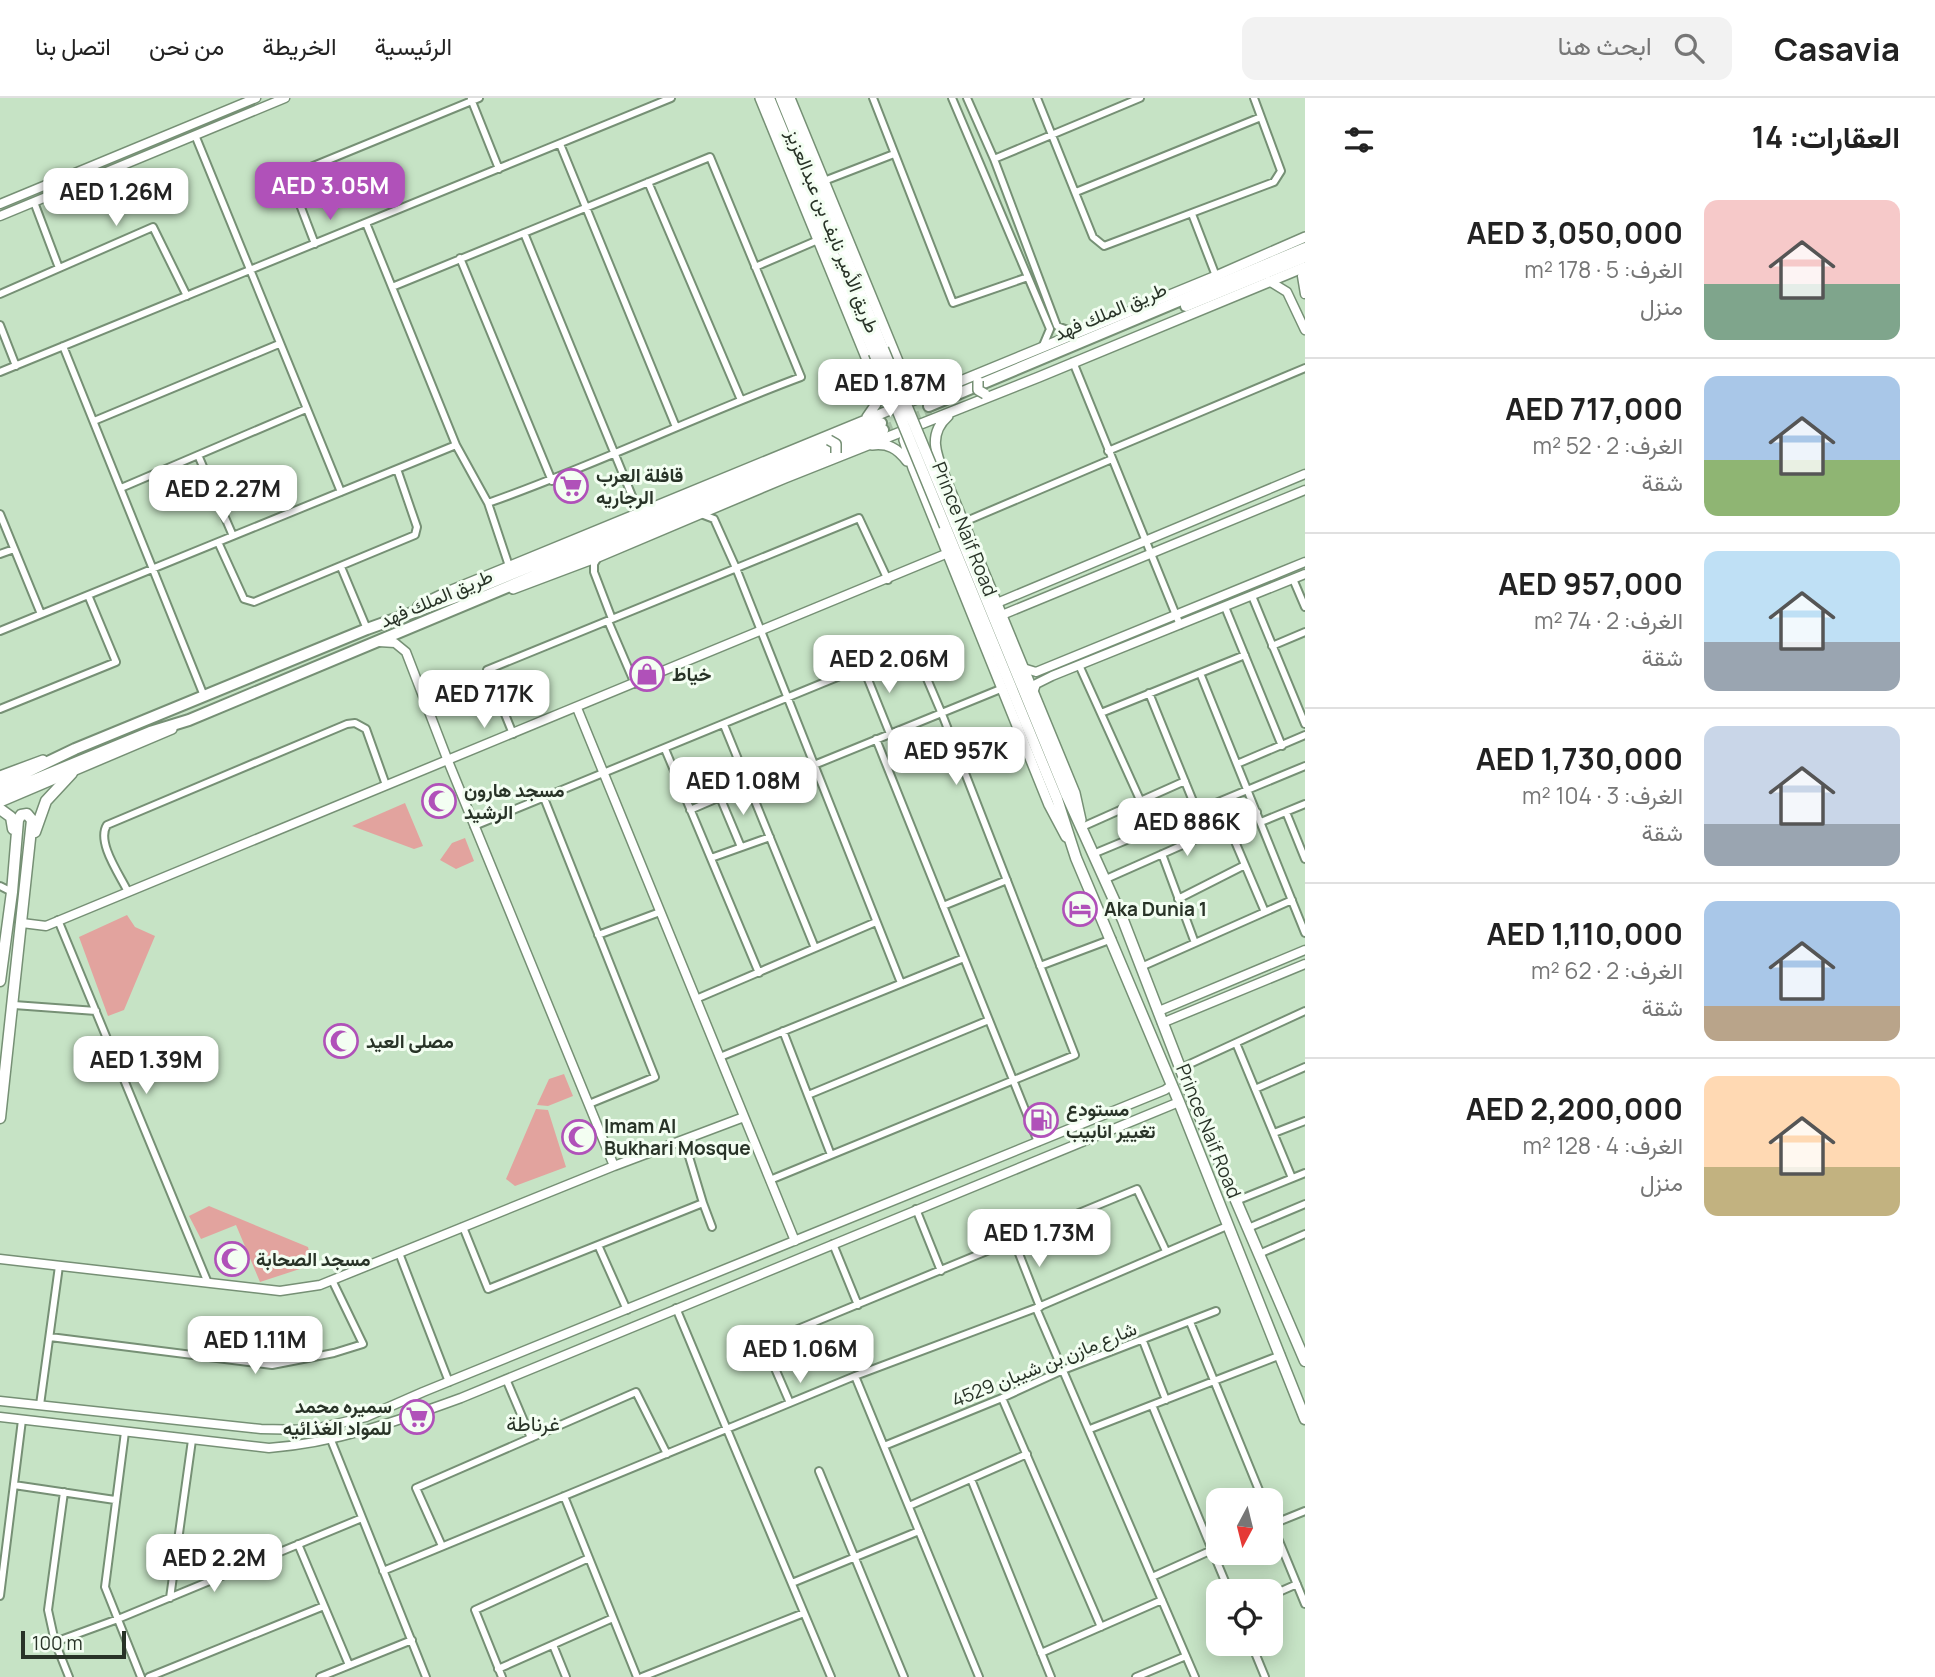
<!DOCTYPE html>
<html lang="ar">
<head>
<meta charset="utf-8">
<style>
	body { margin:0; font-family:Manrope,Vazirmatn,sans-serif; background:#f2f2f2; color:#222; direction:rtl; height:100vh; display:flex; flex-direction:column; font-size:26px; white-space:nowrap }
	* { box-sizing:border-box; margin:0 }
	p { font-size:23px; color:#767676 }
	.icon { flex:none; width:38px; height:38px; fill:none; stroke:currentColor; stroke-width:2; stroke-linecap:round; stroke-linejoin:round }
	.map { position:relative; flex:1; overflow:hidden; direction:ltr }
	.panel { display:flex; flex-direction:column; background:#fff; width:630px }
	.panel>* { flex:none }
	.needle { width:46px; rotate:187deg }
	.buttons { position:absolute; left:1206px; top:1390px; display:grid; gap:14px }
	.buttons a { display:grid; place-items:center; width:77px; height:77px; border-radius:14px; background:#fff; box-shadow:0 4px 18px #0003; font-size:35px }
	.scale { position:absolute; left:21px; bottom:18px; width:105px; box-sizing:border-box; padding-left:7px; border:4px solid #283327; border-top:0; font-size:19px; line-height:24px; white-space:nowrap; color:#283327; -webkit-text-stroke:5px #f3fef2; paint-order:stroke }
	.price { position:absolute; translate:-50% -60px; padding:0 16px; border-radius:14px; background:#fff; color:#222; font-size:23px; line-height:46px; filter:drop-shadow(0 2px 4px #0008) }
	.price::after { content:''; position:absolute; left:50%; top:42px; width:21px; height:16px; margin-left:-10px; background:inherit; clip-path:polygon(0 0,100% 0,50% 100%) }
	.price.selected { background:#b051b9; color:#fff }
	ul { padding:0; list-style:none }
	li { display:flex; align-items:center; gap:21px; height:175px; padding:0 35px }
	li+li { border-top:2px solid #e0e0e0 }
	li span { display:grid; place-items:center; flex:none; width:196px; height:140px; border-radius:14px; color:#555 }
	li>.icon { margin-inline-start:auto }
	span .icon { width:84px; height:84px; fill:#fffc; stroke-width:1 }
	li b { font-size:30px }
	h2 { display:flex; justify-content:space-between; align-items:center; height:84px; padding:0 35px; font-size:30px }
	header { display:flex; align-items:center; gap:42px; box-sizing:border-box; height:98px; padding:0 35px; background:#fff; border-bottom:2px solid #e0e0e0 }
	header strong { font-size:33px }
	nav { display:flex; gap:38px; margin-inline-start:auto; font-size:24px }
	.search { width:490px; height:63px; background:#f2f2f2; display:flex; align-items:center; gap:18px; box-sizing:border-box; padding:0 24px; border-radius:14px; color:#767676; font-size:26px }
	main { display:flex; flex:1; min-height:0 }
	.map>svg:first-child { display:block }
	.green { fill:#e2a39e }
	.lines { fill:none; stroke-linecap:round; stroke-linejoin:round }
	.motorway-tunnel { stroke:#a6c0a5; stroke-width:10; stroke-dasharray:10 5; stroke-linecap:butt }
	.minor-casing { stroke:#769075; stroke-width:10 }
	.tertiary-casing { stroke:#769075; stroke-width:11 }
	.secondary-casing { stroke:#769075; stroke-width:12 }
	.primary-casing { stroke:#769075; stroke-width:13 }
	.motorway-casing { stroke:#769075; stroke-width:14 }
	.minor { stroke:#fff; stroke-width:6 }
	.tertiary { stroke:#fff; stroke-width:8 }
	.secondary { stroke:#fff; stroke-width:9 }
	.primary { stroke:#fff; stroke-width:10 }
	.motorway { stroke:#fff; stroke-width:10 }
	.secondary-bridge-casing { stroke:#769075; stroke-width:12; stroke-linecap:butt }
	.primary-bridge-casing { stroke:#769075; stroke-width:13; stroke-linecap:butt }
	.secondary-bridge { stroke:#fff; stroke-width:9 }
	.primary-bridge { stroke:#fff; stroke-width:10 }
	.labels { text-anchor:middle; stroke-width:6; stroke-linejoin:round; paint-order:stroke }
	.street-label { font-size:19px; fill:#283327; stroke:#f3fef2 }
	.poi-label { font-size:19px; font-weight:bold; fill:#283327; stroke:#f3fef2; text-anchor:start }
	.neighbourhood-label { font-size:21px; fill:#283327; stroke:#f3fef2 }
</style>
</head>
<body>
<header>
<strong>Casavia</strong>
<div class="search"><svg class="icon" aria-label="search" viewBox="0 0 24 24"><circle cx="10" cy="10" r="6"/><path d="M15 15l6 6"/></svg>ابحث هنا</div>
<nav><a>الرئيسية</a><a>الخريطة</a><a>من نحن</a><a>اتصل بنا</a></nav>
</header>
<main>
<section class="panel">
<h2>العقارات: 14<svg class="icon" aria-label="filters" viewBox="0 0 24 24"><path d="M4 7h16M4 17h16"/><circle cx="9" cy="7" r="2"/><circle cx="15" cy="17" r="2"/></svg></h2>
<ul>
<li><span style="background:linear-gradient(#f6c9c9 60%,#7fa58c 0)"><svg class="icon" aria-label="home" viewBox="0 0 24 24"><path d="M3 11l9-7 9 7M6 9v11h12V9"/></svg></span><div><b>AED 3,050,000</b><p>الغرف: 5 · 178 m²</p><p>منزل</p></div></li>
<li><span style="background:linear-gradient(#a9c7e8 60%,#8fb573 0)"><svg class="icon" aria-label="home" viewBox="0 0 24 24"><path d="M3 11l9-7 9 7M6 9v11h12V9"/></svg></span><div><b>AED 717,000</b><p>الغرف: 2 · 52 m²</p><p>شقة</p></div></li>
<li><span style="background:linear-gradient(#bfe0f5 65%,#9aa5b1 0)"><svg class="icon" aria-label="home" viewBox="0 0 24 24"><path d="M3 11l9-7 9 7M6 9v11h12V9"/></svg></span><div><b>AED 957,000</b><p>الغرف: 2 · 74 m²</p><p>شقة</p></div></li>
<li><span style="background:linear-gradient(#c9d6e8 70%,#9aa5b1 0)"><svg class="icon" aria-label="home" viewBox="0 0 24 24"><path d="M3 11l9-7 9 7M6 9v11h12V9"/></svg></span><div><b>AED 1,730,000</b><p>الغرف: 3 · 104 m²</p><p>شقة</p></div></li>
<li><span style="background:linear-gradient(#a9c7e8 75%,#b9a48a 0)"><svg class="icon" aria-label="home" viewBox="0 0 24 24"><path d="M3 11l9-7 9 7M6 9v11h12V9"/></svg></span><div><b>AED 1,110,000</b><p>الغرف: 2 · 62 m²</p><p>شقة</p></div></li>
<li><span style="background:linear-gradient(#ffd9b3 65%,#c2b280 0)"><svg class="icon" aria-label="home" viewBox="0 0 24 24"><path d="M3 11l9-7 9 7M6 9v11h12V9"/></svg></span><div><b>AED 2,200,000</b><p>الغرف: 4 · 128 m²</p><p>منزل</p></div></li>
</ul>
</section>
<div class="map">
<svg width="1305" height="1579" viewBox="0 0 1305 1579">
	<rect width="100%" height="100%" fill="#c6e3c5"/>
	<path class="green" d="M405 705 423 748 414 751 352 728Z
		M465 740 474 763 456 771 440 762 452 745Z
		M127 817 135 829 155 838 124 912 108 918 79 839Z
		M564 976 573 998 548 1008 537 1007 549 981Z
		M536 1011 548 1012 566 1069 515 1088 506 1081Z
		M209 1108 308 1149 312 1167 260 1184 236 1127 201 1141 189 1118Z"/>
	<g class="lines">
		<path class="motorway-tunnel" d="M883 332 931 313"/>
		<g class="minor-casing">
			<path id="minor" d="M873 0 953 205 1028 179
				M952 0 1050 231 1042 250
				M967 0 994 61 1057 228 1076 235
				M1037 0 1093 139 1104 148 1274 84 1281 73 1254 0
				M471 1 499 71
				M195 37 341 394
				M560 46 676 329
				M994 61 1140 0
				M824 83 894 56
				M648 84 741 302
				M1076 94 1261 19
				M34 104 59 170
				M1192 116 1216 178
				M366 125 456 347 488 405 509 468
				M524 135 639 415
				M315 146 289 78 479 0
				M460 160 552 383
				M755 169 818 142
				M392 189 710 59 801 279C696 318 594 368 488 405
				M0 196 153 129 187 198
				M0 227 16 268
				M63 248 204 598
				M1073 264 1180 527
				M0 274 671 0
				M94 323 279 246
				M1108 353 1305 270
				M198 357 233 438
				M121 390 306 311
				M0 416 41 516
				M701 416 714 421 736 470 901 885
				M964 424 1112 361
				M218 444 244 501 254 504 415 437 417 429 397 371
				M0 456 14 451
				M597 461 594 466V474L612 521
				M341 469 367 531
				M1293 481 1305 509
				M1252 498 1305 626
				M1225 509 1282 648
				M608 523 635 586
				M0 533 456 347
				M1272 548 1305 534
				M1079 567 1141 704
				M863 569 890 636
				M1200 575 1305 835
				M1149 595 1197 713
				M0 611 116 564 88 497
				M1101 615 1245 557
				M724 627 815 850
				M513 636 487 572 859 420 888 482
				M876 641 1038 1044
				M665 651 759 875
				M1237 666 1305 637
				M814 667 1003 590
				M720 699 741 749
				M544 700 655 979 589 1006
				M690 712 748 687
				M1286 714 1305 761
				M1261 724 1305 706
				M1228 727 1265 814
				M474 728 913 548 942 616 1075 957 770 1082
				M1082 729 1185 683
				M1093 756 1305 668
				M1162 756 1195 845
				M711 760 770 739
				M1106 781 1257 714
				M0 788 12 794
				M128 794C120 777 96 744 107 727L347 626 355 625 366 631 386 687
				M1178 801 1245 767
				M943 808 1007 782
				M58 822 208 1185
				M598 837 660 814
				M1040 868 1112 841
				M1141 869 1292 802
				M696 901 876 824
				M14 907 96 913
				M783 933 831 1057
				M1236 945 1292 1080
				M720 959 964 860
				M1181 970 1305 913
				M1255 991 1305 969
				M808 997 989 922
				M1274 1035 1305 1023
				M1236 1103 1305 1075
				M703 1105 712 1129
				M916 1111 941 1173
				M463 1129 488 1191 703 1105 684 1042
				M1248 1130 1305 1106
				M1014 1143 1040 1209
				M833 1146 858 1207
				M598 1147 627 1212
				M399 1155 449 1284
				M1259 1156 1305 1136
				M676 1210 831 1579
				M1036 1210 1195 1579
				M1190 1224 1263 1402
				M50 1239 272 1267 334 1255 363 1246 332 1182
				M1143 1243 1166 1302
				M855 1278 979 1579
				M506 1281 531 1340
				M1002 1300 1101 1529
				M790 1305 764 1245 1137 1091 1166 1153
				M40 1307 59 1168
				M1152 1307 1229 1493
				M1090 1331 1281 1257
				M125 1334 105 1489 141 1579
				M331 1342 426 1579
				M884 1348 1002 1300 1063 1272 1216 1213
				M819 1373 904 1579
				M971 1381 1051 1579
				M14 1387 115 1402
				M64 1394 48 1512 55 1544 69 1579
				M564 1398 637 1579
				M909 1408 1027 1356
				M1270 1421 1305 1506
				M1273 1426 1305 1413
				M298 1446 349 1567
				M442 1448 416 1390 636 1294 667 1356
				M383 1473 855 1278 1036 1210 1227 1128
				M1152 1479 1212 1452
				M792 1485 919 1433
				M0 1498 22 1322
				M1270 1498 1297 1486
				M170 1500 192 1342
				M55 1544 118 1521 362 1420
				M1251 1545 1265 1579
				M553 1547 566 1579
				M1041 1555 1162 1502
				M498 1571 613 1520
				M149 1579 324 1508
				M320 1579 412 1542
				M502 1579 475 1512 589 1460
				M642 1579 804 1515
				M1136 1579 1186 1558"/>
		</g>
		<g class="tertiary-casing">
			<path id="tertiary" d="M0 106 256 0
				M0 118 285 0
				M1305 172 1302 178 1305 196
				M1269 183 1287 194 1305 232
				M997 505 1305 376
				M1002 517 1305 392
				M379 544 395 545 406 554 448 663 614 1068
				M1023 570 1036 574 1305 464
				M1033 595 1036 586 1052 578 1305 476
				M577 610 795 1143
				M22 825 46 828 948 455
				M1159 913 1305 852
				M1162 925 1305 866
				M0 1161 280 1193 320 1187 614 1068 744 1019
				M0 1303 261 1331 310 1332 366 1319 423 1294 1165 992 1172 987
				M0 1319 269 1350C336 1345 398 1323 461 1300L1179 1004"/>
		</g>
		<g class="secondary-casing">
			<path id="secondary" d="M760 0 874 279 888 300 895 306
				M790 0 900 268C910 284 917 291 937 292
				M902 276 906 293 904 307
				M948 318C924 339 940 364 949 389L1075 695 1081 722
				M867 319 876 306 875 284
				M907 330 904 342 913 370 1049 707 1066 739
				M872 347C888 345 897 350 907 363
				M513 491 598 459 785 380 1039 279 1305 169
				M418 508 447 494 1216 178 1305 139
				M0 678 43 662
				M0 704 172 631"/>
		</g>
		<g class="primary-casing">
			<path id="primary" d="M769 0 874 255
				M781 0 883 251
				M955 425 1067 698 1123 822 1191 998 1305 1263
				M945 428 1057 701 1076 760 1179 1004 1305 1321
				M0 711 11 719 13 731
				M35 734 46 703 72 675
				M0 883 12 794 18 722 21 717 27 716 32 722 0 1020"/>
		</g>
		<g class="motorway-casing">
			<path id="motorway" d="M1186 208 1305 159
				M929 308 1305 150
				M0 687 75 651 367 531 456 499 881 325
				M0 696 150 634 189 622 883 332"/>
		</g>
		<use href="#minor" class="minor"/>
		<use href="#tertiary" class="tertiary"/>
		<use href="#secondary" class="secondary"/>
		<use href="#primary" class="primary"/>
		<use href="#motorway" class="motorway"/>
		<g class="secondary-bridge-casing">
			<path id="secondary-bridge" d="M978 283V292L985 296
				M829 342 836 346V355"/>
		</g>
		<g class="primary-bridge-casing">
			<path id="primary-bridge" d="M883 251 955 425
				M874 255 945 428"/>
		</g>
		<use href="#secondary-bridge" class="secondary-bridge"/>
		<use href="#primary-bridge" class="primary-bridge"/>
	</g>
	<defs>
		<g id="supermarket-ring" transform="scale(1.75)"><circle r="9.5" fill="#f3fef2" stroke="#b051b9" stroke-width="1.5"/><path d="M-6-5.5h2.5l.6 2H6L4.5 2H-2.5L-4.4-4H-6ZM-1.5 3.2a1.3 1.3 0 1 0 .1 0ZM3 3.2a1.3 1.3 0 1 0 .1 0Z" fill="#b051b9"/></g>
		<g id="shop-ring" transform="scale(1.75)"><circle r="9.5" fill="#f3fef2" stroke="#b051b9" stroke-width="1.5"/><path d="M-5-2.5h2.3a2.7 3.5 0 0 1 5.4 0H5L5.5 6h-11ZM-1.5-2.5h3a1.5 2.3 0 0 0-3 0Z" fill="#b051b9"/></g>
		<g id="mosque-ring" transform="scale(1.75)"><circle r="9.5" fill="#f3fef2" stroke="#b051b9" stroke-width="1.5"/><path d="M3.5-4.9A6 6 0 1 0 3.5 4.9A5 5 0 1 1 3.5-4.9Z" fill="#b051b9"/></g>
		<g id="hotel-ring" transform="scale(1.75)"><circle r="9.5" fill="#f3fef2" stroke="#b051b9" stroke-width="1.5"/><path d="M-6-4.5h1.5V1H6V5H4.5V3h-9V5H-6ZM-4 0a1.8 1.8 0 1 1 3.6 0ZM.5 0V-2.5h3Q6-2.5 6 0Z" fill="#b051b9"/></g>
		<g id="fuel-ring" transform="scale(1.75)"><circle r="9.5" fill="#f3fef2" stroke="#b051b9" stroke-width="1.5"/><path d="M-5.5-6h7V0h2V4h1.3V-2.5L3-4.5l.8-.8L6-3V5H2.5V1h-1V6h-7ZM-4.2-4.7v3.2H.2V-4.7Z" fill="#b051b9"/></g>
	</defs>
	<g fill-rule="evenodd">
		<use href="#supermarket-ring" x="571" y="388"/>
		<use href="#shop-ring" x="647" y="576"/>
		<use href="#mosque-ring" x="439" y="703"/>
		<use href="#hotel-ring" x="1080" y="811"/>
		<use href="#mosque-ring" x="341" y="943"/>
		<use href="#fuel-ring" x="1041" y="1022"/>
		<use href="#mosque-ring" x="579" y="1039"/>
		<use href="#mosque-ring" x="232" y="1161"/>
		<use href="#supermarket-ring" x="417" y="1319"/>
	</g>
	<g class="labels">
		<g class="street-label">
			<text transform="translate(833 133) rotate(68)" y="7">طريق الأمير نايف بن عبدالعزيز</text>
			<text transform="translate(1110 213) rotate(-23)" y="7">طريق الملك فهد</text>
			<text transform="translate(965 431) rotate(68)" y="7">Prince Naif Road</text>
			<text transform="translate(436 500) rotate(-23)" y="7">طريق الملك فهد</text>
			<text transform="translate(1209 1033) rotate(68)" y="7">Prince Naif Road</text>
			<text transform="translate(1044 1266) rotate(-22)" y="7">شارع مازن بن شيبان 4529</text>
		</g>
		<g class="poi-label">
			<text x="596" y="384">قافلة العرب<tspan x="596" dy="22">الرجاريه</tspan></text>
			<text x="672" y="583">خياط</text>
			<text x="464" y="699">مسجد هارون<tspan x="464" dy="22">الرشيد</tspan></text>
			<text x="1104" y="818">Aka Dunia 1</text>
			<text x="366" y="950">مصلى العيد</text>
			<text x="1066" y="1018">مستودع<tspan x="1066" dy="22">تغيير انابيب</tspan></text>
			<text x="604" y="1035">Imam Al<tspan x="604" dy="22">Bukhari Mosque</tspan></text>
			<text x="256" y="1168">مسجد الصحابة</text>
			<text x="392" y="1315" text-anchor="end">سميره محمد<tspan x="392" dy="22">للمواد الغذائيه</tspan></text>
		</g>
		<g class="neighbourhood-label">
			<text x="533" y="1333">غرناطة</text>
		</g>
	</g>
</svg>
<div class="buttons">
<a><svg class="needle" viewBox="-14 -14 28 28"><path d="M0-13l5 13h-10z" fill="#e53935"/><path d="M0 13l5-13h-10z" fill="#767676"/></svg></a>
<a><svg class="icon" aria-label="locate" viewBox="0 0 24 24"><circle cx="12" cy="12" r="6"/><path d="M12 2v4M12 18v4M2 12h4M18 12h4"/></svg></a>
</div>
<div class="scale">100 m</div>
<b class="price selected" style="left:330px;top:124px">AED 3.05M</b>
<b class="price" style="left:116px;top:130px">AED 1.26M</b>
<b class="price" style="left:890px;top:321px">AED 1.87M</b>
<b class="price" style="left:223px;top:427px">AED 2.27M</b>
<b class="price" style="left:889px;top:597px">AED 2.06M</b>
<b class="price" style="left:484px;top:632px">AED 717K</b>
<b class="price" style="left:956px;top:689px">AED 957K</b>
<b class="price" style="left:743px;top:719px">AED 1.08M</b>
<b class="price" style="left:1187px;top:760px">AED 886K</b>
<b class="price" style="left:146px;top:998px">AED 1.39M</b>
<b class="price" style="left:1039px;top:1171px">AED 1.73M</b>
<b class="price" style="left:255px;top:1278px">AED 1.11M</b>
<b class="price" style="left:800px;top:1287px">AED 1.06M</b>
<b class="price" style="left:214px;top:1496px">AED 2.2M</b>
</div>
</main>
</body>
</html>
